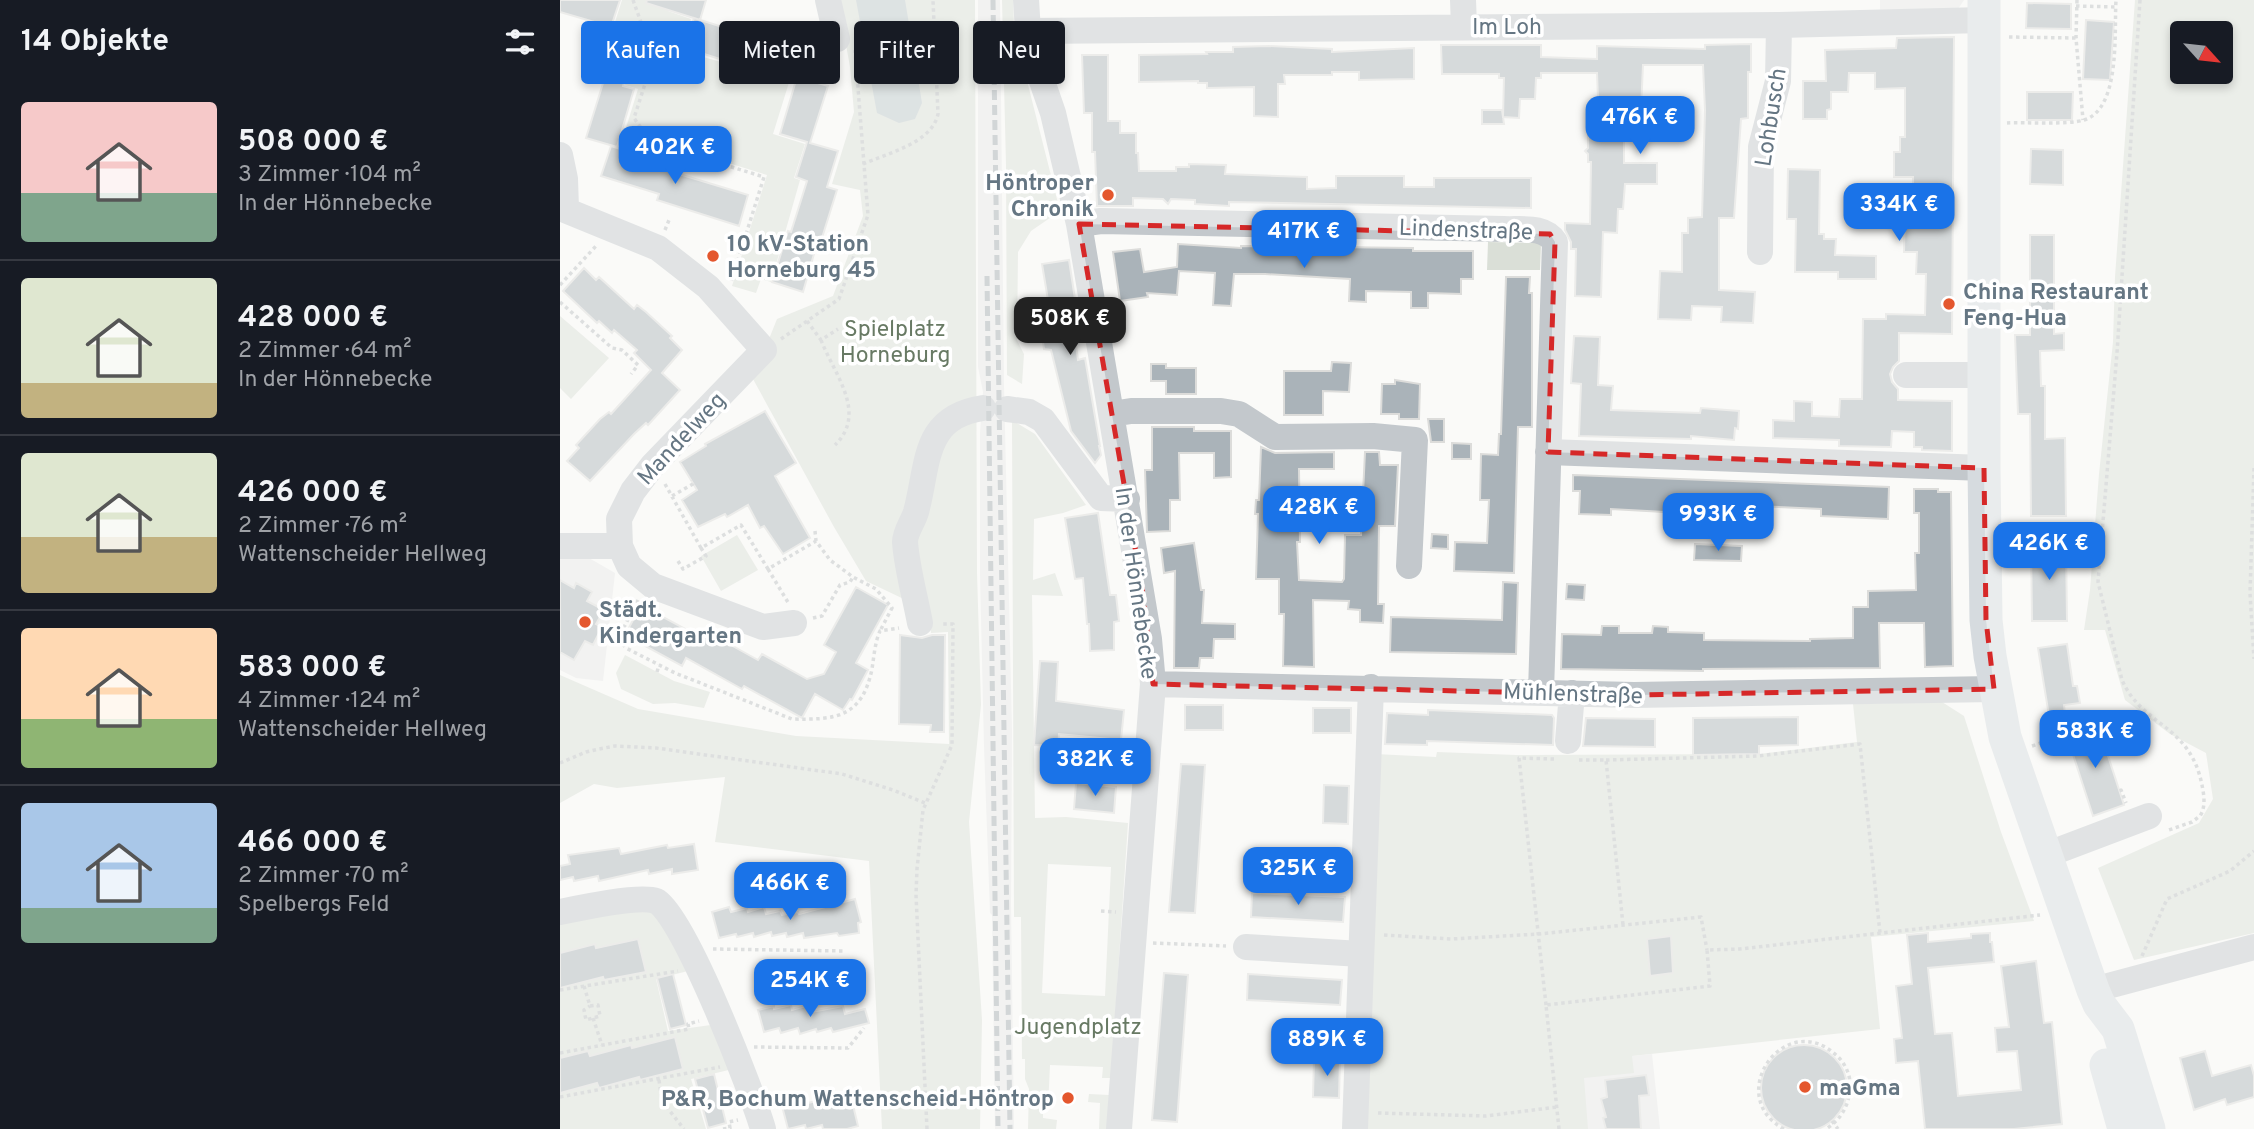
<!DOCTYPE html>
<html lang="de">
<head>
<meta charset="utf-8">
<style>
	body { margin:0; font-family:Overpass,sans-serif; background:#242831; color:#f1f3f6; height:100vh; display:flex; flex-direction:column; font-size:26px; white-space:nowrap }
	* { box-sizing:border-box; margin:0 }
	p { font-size:23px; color:#9ea1a6 }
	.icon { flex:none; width:38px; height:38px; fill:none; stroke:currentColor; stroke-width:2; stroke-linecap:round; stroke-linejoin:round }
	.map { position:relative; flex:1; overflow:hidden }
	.details { display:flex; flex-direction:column; background:#171b24; width:560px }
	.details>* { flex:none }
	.top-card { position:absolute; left:21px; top:21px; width:665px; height:63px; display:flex; gap:14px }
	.needle { width:46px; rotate:117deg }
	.tools { position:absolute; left:1610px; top:21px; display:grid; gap:14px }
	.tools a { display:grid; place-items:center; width:63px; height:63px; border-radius:7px; background:#171b24; box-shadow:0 4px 10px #0003; font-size:35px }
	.price { position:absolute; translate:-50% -60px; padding:0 16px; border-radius:14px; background:#1a73e8; color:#fff; font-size:23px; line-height:46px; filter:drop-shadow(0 2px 4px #0008) }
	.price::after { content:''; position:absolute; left:50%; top:42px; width:21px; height:16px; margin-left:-10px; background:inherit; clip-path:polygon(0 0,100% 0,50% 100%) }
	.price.active { background:#222; color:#fff }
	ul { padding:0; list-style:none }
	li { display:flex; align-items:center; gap:21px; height:175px; padding:0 21px }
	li+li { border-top:2px solid #363941 }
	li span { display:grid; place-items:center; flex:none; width:196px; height:140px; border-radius:7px; color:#555 }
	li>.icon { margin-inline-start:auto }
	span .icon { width:84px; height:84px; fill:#fffc; stroke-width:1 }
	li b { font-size:30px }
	h2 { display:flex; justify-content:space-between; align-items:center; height:84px; padding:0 21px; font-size:30px }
	.chip { padding:0 24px; border-radius:7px; background:#171b24; box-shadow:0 4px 10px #0003; font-size:24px; line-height:63px }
	.chip.active { background:#1a73e8; color:#fff }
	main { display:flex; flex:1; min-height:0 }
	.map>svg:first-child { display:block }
	.built { fill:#e8e9e9 }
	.green { fill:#dadfd7; fill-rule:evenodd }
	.water { fill:#bbc7cb }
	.building { fill:#aab3b9; stroke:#dcdcda; stroke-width:2 }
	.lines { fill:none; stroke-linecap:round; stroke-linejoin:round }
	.path { stroke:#bbbfc2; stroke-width:3.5; stroke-dasharray:3.5 3.5; stroke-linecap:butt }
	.minor { stroke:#c3c8cc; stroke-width:26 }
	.major { stroke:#d6dbdf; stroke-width:33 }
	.rail { stroke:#a2aab0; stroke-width:5; stroke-dasharray:10 5; stroke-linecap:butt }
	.marked { fill:none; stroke:#d62828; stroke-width:5; stroke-dasharray:14 9; stroke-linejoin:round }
	.poi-dot { fill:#e4572e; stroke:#fff; stroke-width:2.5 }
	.labels { text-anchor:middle; stroke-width:7; stroke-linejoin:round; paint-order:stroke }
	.street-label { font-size:23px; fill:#657683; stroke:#fff }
	.poi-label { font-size:23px; font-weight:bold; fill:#657683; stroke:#fff; text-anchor:start }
	.park-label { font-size:23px; fill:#687a64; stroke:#fff }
</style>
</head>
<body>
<main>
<section class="details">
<h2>14 Objekte<svg class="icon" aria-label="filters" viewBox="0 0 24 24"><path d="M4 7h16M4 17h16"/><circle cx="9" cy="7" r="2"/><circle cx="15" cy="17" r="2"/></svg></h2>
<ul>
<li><span style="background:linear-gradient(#f6c9c9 65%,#7fa58c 0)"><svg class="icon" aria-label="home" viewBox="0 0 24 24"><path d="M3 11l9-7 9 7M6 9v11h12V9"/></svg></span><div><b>508 000 €</b><p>3 Zimmer · 104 m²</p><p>In der Hönnebecke</p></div></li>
<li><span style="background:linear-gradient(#dfe7d0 75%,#c2b280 0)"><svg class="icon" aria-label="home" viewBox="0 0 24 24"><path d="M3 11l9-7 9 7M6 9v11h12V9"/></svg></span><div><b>428 000 €</b><p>2 Zimmer · 64 m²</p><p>In der Hönnebecke</p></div></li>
<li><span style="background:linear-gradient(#dfe7d0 60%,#c2b280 0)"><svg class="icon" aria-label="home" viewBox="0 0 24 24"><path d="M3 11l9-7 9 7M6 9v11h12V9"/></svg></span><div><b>426 000 €</b><p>2 Zimmer · 76 m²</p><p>Wattenscheider Hellweg</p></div></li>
<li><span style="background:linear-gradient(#ffd9b3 65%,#8fb573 0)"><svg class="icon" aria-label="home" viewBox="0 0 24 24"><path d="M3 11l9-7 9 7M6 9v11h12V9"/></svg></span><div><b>583 000 €</b><p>4 Zimmer · 124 m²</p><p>Wattenscheider Hellweg</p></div></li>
<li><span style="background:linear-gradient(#a9c7e8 75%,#7fa58c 0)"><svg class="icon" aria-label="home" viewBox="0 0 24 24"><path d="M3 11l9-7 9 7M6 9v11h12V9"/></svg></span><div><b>466 000 €</b><p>2 Zimmer · 70 m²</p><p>Spelbergs Feld</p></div></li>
</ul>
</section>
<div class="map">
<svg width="1694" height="1129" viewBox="0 0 1694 1129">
	<rect width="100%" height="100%" fill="#fafaf8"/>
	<path class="built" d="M418 0H440L444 386 452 730 451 904 454 1129H435L432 915 430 913 424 746 420 574V433L423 392 418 367Z
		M1320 0H1404L1396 12 1320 16Z
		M22 554 55 573 43 681 16 678 0 670V556Z
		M1092 1054 1100 1129H1001L993 1064Z"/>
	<path class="green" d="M62 0H111L108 11 131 19 121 51 183 68 185 63 231 76 213 134 245 144 234 178 240 180 211 282 201 279 196 293 172 286 207 175 65 131 78 89 65 85 81 31 55 22Z
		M278 0H415L417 573 421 705 409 822 422 1020 420 1129H322L309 861 155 842 165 777 57 788 34 784 0 803V675L78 709 236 736 389 744 388 632 371 633 369 611 306 581 274 527 193 379 217 319 273 296 303 216 300 190 272 184 294 112 290 67Z
		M442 0H453L454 24 466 60 464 69 500 211 471 231 458 252 457 340 464 354 462 384 447 375 446 165Z
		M1575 0H1694V933L1574 960 1538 868 1639 823 1653 799 1646 753 1610 734 1565 700 1545 630H1524L1530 590 1539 474 1553 342 1555 277ZM1661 33V72H1622V33Z
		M928 242 981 243 980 270H927Z
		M0 316 49 358 11 399 0 388Z
		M452 420 475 434 526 505 503 513 474 519 473 580 495 573 503 596 472 595 475 818 506 817 568 823 551 1078H542L543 1067 490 1065 488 1107H483V1118L497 1120 496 1129H468L469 1089 465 1079V1059H462L461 917H454ZM488 864 551 867 545 996 482 993Z
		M177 535 198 570 161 591 141 556Z
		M65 655 114 681 150 692 144 708 115 703 93 704 61 689 56 673Z
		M1382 702 1404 716 1441 832 1474 921 1311 937 1320 1029 1072 1056 1074 1073 1024 1078 1028 1129H801L815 754 876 757 877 752 956 755 1199 754 1297 742 1293 704Z
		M76 906 98 913 132 970 96 979 108 1031 158 1024 177 1068 131 1079 146 1129H0V919Z
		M529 1094 549 1095 547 1129H539L540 1103 528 1102Z"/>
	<path class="water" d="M296 0H345L362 103 355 119 339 123 317 113Z"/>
	<path class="building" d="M0 0H60L51 27 78 35 63 86 74 89 57 147 26 138 44 80 33 77 48 26 0 12Z
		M87 0H146L140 20 86 3Z
		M1467 3 1511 4V29L1466 28Z
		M134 18 191 36 193 29 251 47 241 78 268 86 250 143 278 151 267 187 277 190 261 241 258 240 243 292 212 282 228 231 231 232 247 181 236 177 247 142 220 134 237 77 184 60 182 66 125 48Z
		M1526 20 1554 22 1550 80 1523 79Z
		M1394 37 1392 334 1339 333V361L1333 367 1330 374 1332 382 1338 389V400L1392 401V451L1362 450V447H1354V432L1332 431 1331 447 1279 446V440L1213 438V420L1234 421V401L1252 402V416L1279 417 1280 399H1302L1303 319H1326V314L1365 315 1366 274H1356L1357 252H1344L1345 211H1353V177H1334V152H1340V137H1345V88L1315 89V73H1289L1288 92H1271V109L1267 110V119H1243V81H1266L1265 50 1336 48 1337 38Z
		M1191 44V72H1188V118L1181 119 1174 218H1159V290L1195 292 1193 323 1161 322 1162 307 1132 306 1131 320 1098 319 1100 271 1122 272V233H1128V218L1142 217 1145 110 1143 65H1083L1081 109H1064V131L1069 136 1064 140V163H1097V184H1065L1063 209H1058L1057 233 1043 232 1041 297 1015 296 1016 249H1011V242L1005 230V223L1030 224 1031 162H1028V154L1025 151 1028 148V125H1039L1037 73H981V78H976L975 99H960L959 118 943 117 944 78H939V74H882L881 45H981V57L1037 59V46L1145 49V45Z
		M709 46 772 49V52L854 48V79L799 80V72H772V75H724L725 84H718V117L694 116V87L647 88V83H638V81L579 82V55L647 54 646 52H673V47Z
		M522 55H548V121H560V133H576V153H578L579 171H616V167H629V164L666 165 665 174 747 177V189L776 188V176H844V187H874V178H971V208L669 202V206L635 204V200L611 199 608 204 603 199 573 198V206H537L535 152H532V113H524Z
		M1467 92H1513L1512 120H1467Z
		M922 110H942L944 124H922Z
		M51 146 108 164 106 170 188 195 179 226 97 200 99 194 41 176Z
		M1471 149 1503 150V185L1470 184Z
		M1228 169 1260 170 1259 234H1264V239H1276L1275 255 1316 256V279H1278V272H1235L1236 219H1227Z
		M1470 235H1494V334L1504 333V350L1480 351 1481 386H1485V439L1505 438 1506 516H1471L1470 414H1458L1455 335H1470Z
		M618 244 681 248V246L853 248V251H913V279H901V294L868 293V308H851V292L806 291V302L789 301 790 279 705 274H674L671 306 653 305 655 273 619 271 617 295 587 293 588 297 560 301 553 252 580 249 584 272 617 267Z
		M509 260 517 312 512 313 518 360 525 358 540 446H539L541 455 535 463 511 431 491 350 484 349 482 336 492 324 482 264Z
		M24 268 36 280 39 277 74 309 77 305 86 312 112 336 110 338 122 350 102 373 120 390 88 425 86 423 74 434 30 481 7 461 19 448 16 445 40 419 49 412 51 414 91 370 74 353 77 350 54 330 52 333 39 321 37 323 3 291Z
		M946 277H970L969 293H972V427H958L954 573 894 571 895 542 927 543 929 500H920L921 454 938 455 939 434H941Z
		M1014 336 1040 337 1038 385 1053 386 1051 410 1140 413 1141 408 1179 411 1178 429 1175 428 1174 440 1131 436V439L1019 436 1021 384 1011 383Z
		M772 362 791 363 789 392 763 391V415H724V371H771Z
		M591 364H606V368H636V394H606V381H591Z
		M835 380 860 384 859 419H839V414H821L822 384H835Z
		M205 411 236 463 215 476 250 538 223 554 204 526 200 528 188 505 167 517 165 514 138 527 122 500 137 490 120 462 146 446 145 444Z
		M868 419H884V442H871Z
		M592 427H634V431H671V477L654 478V453H619L620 500H610V531L587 532 585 470H592Z
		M892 443 911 444V459H892Z
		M701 447 715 453 774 452V469H739L740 542H737L739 580 782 582 784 579 785 535H801L805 452H819L820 465H838L835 526H819L818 604H824L823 623 800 622V610L788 609 789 601 753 600 754 667 723 666 724 614H719V579H696L698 514H695L696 500H699Z
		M1013 475 1329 487 1328 519 1261 516V509L1196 506V519L1122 517V513L1051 509V515L1019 514 1020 491H1013Z
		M1354 489H1378V492H1391L1393 666 1365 667 1364 623H1319L1320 668 1143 669V671L1001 669 1002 634 1041 635 1042 626H1059V633H1092L1093 626 1108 627V632L1144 633V640L1250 641V639L1293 638V607H1308V591L1356 590 1355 553H1359V513H1354Z
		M538 513 550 595H556L559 621 554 622V650L530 651 529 624H527L523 578 515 579 505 518Z
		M872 534 888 535V549L871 548Z
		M1506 542 1507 621H1472L1471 543Z
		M634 543 641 590H644L642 623 675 624V639H654L653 658H640L639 668H614L615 571 604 573 601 548Z
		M1135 544 1182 546 1181 561 1134 560Z
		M0 580 14 588 16 583 32 592 27 601 44 610 36 624 42 627 33 645 25 641 14 660 0 652Z
		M943 582 958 583 956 654 830 652 831 617 942 620Z
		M1007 584 1025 585 1024 600 1006 599Z
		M296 587 328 605 296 663 308 670 292 700 290 699 283 710 255 694 242 718 184 686 182 689 126 658 122 666 65 635 81 605 138 636 142 629 198 660 202 654 247 679 264 674 276 652 264 645Z
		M340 635 362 638 372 635H385L384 732H370L371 725 339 724Z
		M1507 644 1513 686H1517L1520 703 1504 705 1505 714 1489 716 1478 648Z
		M480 661 498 662 496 701 564 710 561 740 499 734 498 746 474 745Z
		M625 705H663V730H625Z
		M753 708H791V733H753Z
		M868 710 992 715 994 718 993 745 867 741V745L825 744 827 713 868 715Z
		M1238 717V745L1199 746V754L1133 755V718Z
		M1026 718 1095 719V747L1023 746Z
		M1538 725 1564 805 1533 816 1507 736Z
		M621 764 645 765 635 913 609 912Z
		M516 783 556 787 554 813 514 809Z
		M764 785 789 786 788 824 763 823Z
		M134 844 138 870 112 874V869L89 874 88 870 39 881 38 876 14 881 13 877 0 880V866L10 864 8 855 59 848 61 854 107 845 108 848Z
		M692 893 785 897 783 922 691 917Z
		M295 899 301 922 298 923 299 933 279 936 277 933 244 938 243 933 227 937 226 933 212 936 211 932 194 937 193 933 177 937 176 934 159 938 152 912 169 907 171 912 187 908 188 912 204 907 206 914 220 911 222 915 238 912 239 914Z
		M1368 933V942L1411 938V934L1430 933V942H1432L1434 962 1368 968 1375 1034 1392 1033 1398 1096 1461 1090 1457 1051 1437 1052 1435 1028 1449 1027 1441 966 1476 961 1484 1023 1492 1022 1502 1124 1454 1129H1365L1358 1061 1336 1063 1334 1039 1342 1038 1336 986 1352 984 1347 935Z
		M1111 936 1113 973 1090 976 1087 939Z
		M78 939 86 972 44 980 43 977 0 988V953L35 944 36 948Z
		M604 973 628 975 617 1122 592 1120Z
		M113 974 126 1025 110 1029 97 978Z
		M688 974 782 980 780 1005 687 1000Z
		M231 1005 232 1010 249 1005 251 1012 283 1006 285 1014 305 1009 309 1023 273 1032 271 1028 257 1032 256 1029 240 1034 238 1028 221 1033 219 1028 204 1032 198 1010 214 1006V1009Z
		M115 1037 123 1069 80 1080 79 1077 39 1088 37 1083 0 1093V1058L28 1051 30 1056 71 1045 72 1048Z
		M1201 1088a43 43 0 1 1 86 0a43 43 0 1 1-86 0Z
		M1645 1051 1652 1076 1691 1065 1694 1076V1097L1667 1105 1665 1099 1634 1110 1620 1058Z
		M754 1058 780 1059 779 1098 753 1097Z
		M154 1074 166 1123 148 1128 135 1079Z
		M1086 1075 1089 1095 1079 1096 1081 1129H1046L1043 1118 1046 1117 1041 1099 1047 1097 1045 1080Z
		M256 1101 257 1105 275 1101V1105L292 1101 298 1126 287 1129H263L262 1125 246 1129 245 1125 228 1129 222 1106 239 1102 240 1105Z"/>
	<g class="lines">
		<path class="path" d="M73 0 87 39 79 65 86 81 74 118 91 142 204 177 171 282
			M1517 0 1516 38 1523 120
			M1580 0 1557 353 1538 582 1562 680C1582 726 1630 724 1642 785 1644 795 1646 807 1640 816L1632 822 1606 831
			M1516 6 1556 7
			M1449 37 1516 38
			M1447 123C1466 122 1508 125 1524 120 1561 109 1554 31 1556 0
			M133 155 140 132
			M303 164C328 153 372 143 378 114L373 0
			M105 230 109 220
			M0 285 36 246
			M0 302 52 348 62 350 78 365 71 374
			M247 321 261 340 278 329
			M221 339 279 299 308 215 295 50
			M261 340C274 374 308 413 275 445
			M1694 468 1690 593 1694 659
			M105 484 141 548 181 525 208 569 256 541 270 560 293 577 316 589 332 608 320 631
			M112 496 133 484 132 480
			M255 531 256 541
			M118 561 123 569 146 556 141 548
			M208 569 229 604
			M78 600 61 633 60 640 66 648 115 673 232 719C275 720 302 718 312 669 314 656 315 642 320 631L339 628
			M253 618 262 616 280 585 290 582 293 577
			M97 672 99 665
			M1472 746 1539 723 1545 744
			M1019 760H1046L1063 925
			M1046 760 1198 756 1300 744 1320 933
			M0 763 26 752 39 749 55 746 96 748 282 774 333 790 365 803
			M1560 791 1561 790 1566 803
			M541 911 556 912
			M824 935 891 939 979 934 1141 917 1147 950
			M593 943 666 946
			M153 949 284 951
			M1582 956 1607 899 1670 871 1694 851
			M24 986 30 1006 38 1005 40 1016 26 1020 24 1010 30 1006
			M0 990 118 971
			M986 1005 959 758 994 759
			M33 1018 42 1045
			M522 1034 546 1036
			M194 1047 288 1048 304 1028
			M0 1053 129 1029 128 1024 139 1021
			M99 1080 102 1101 124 1129
			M0 1097 160 1067
			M818 1113 926 1116 997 1107
			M1272 1121 1278 1129
			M163 1129 170 1128 169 1122 178 1120
			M367 1129 356 895 357 869 363 810 392 745 393 624H381
			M999 1129 986 1005 1150 986 1147 950 1180 949 1480 915
			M1224 1129C1163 1096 1225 1008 1276 1055 1284 1062 1290 1073 1290 1084 1290 1103 1283 1118 1266 1129"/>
		<path class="minor" d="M268 0 277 39
			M466 0 468 31 474 58 493 113 519 224 589 639 593 684 559 1129
			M903 0 904 26
			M468 31 1219 25 1424 20
			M0 155 5 179 6 209
			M0 208 98 248 148 287 204 350 93 465 73 491 59 519 60 546 69 566 93 586 203 627 234 623
			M519 224 541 221 943 229C961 230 984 225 995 242L981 692
			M1200 252 1201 147 1218 81 1219 25
			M1346 375H1424
			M447 409 469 412 483 420 541 498 567 499
			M552 414 571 411H661L679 414 715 437 813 436 855 440 849 566
			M988 452 1424 468
			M0 546H60
			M360 623C355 596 347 569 345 542 345 532 353 522 356 512 369 464 362 417 423 408
			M593 684 1074 695 1434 689
			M1008 741 1012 693
			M1486 855 1589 816
			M0 912C19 908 80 895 96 901 123 913 193 1094 203 1129
			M686 947 801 954
			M1533 990 1694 947
			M795 1129 811 687"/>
		<path class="major" d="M1424 0V468L1426 620 1430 656 1445 737 1533 990 1539 1004 1558 1029 1589 1129
			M1546 1065 1564 1129"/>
		<path class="rail" d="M433 0 450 1129
			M427 276 438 1129"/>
	</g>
	<path d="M0 0H1694V1129H0ZM519 224 990 234 995 242 988 452 1424 468 1426 620 1434 689 1074 695 593 684 582 588Z" fill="#fafaf8" fill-opacity=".55" fill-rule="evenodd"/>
	<path class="marked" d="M519 224 990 234 995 242 988 452 1424 468 1426 620 1434 689 1074 695 593 684 582 588Z"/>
	<g class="poi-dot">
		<circle cx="548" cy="195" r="7"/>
		<circle cx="153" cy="256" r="7"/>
		<circle cx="1389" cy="304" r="7"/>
		<circle cx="25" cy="622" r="7"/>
		<circle cx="1245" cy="1087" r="7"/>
		<circle cx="508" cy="1098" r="7"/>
	</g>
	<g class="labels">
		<g class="street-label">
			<text x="947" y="34">Im Loh</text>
			<text transform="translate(1210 117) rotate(-81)" y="8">Lohbusch</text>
			<text transform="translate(906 229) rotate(2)" y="8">Lindenstraße</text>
			<text transform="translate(121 438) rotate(-47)" y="8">Mandelweg</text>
			<text transform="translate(577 583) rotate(82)" y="8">In der Hönnebecke</text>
			<text transform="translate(1013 693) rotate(2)" y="8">Mühlenstraße</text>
		</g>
		<g class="poi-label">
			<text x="534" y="190" text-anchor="end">Höntroper<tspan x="534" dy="26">Chronik</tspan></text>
			<text x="167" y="251">10 kV-Station<tspan x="167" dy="26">Horneburg 45</tspan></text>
			<text x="1403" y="299">China Restaurant<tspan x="1403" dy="26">Feng-Hua</tspan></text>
			<text x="39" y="617">Städt.<tspan x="39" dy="26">Kindergarten</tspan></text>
			<text x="1259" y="1095">maGma</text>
			<text x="494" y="1106" text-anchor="end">P&amp;R, Bochum Wattenscheid-Höntrop</text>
		</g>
		<g class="park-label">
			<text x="335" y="336">Spielplatz<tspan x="335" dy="26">Horneburg</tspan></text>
			<text x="518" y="1034">Jugendplatz</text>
		</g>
	</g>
</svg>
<div class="tools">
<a><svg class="needle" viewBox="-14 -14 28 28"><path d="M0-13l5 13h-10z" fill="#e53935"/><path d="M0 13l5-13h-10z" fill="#9ea1a6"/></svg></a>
</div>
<b class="price" style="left:1080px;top:156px">476K €</b>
<b class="price" style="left:115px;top:186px">402K €</b>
<b class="price" style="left:1339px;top:243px">334K €</b>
<b class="price" style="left:744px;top:270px">417K €</b>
<b class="price active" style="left:510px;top:357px">508K €</b>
<b class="price" style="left:759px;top:546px">428K €</b>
<b class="price" style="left:1158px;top:553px">993K €</b>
<b class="price" style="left:1489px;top:582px">426K €</b>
<b class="price" style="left:1535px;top:770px">583K €</b>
<b class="price" style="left:535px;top:798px">382K €</b>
<b class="price" style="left:738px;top:907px">325K €</b>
<b class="price" style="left:230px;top:922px">466K €</b>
<b class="price" style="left:250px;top:1019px">254K €</b>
<b class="price" style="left:767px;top:1078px">889K €</b>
<div class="top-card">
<a class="chip active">Kaufen</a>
<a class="chip">Mieten</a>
<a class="chip">Filter</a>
<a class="chip">Neu</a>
</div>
</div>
</main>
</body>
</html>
